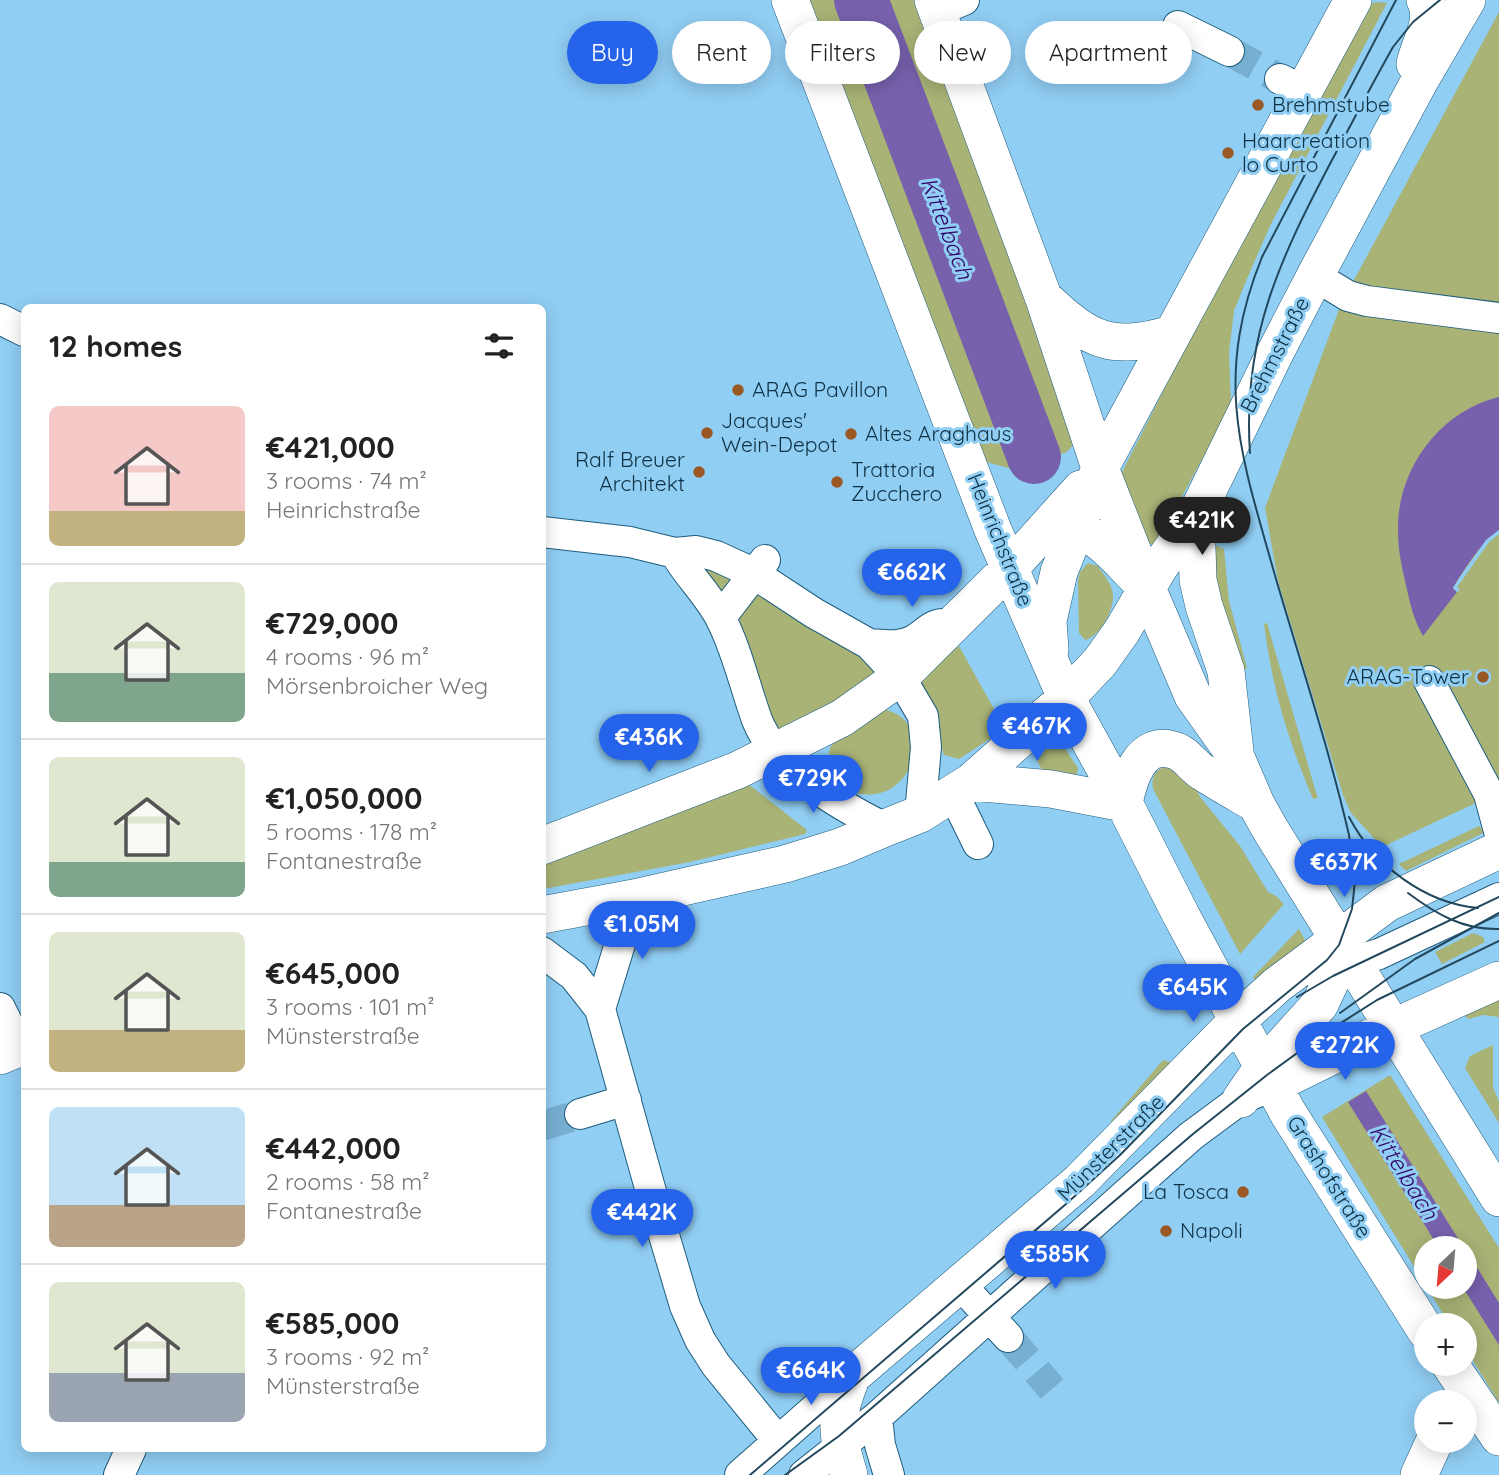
<!DOCTYPE html>
<html lang="en">
<head>
<meta charset="utf-8">
<style>
	body { margin:0; font-family:Quicksand,sans-serif; background:#f6f6f6; color:#222; height:100vh; display:flex; flex-direction:column; font-size:26px; white-space:nowrap }
	* { box-sizing:border-box; margin:0 }
	p { font-size:23px; color:#767676 }
	.icon { flex:none; width:38px; height:38px; fill:none; stroke:currentColor; stroke-width:2; stroke-linecap:round; stroke-linejoin:round }
	.map { position:relative; flex:1; overflow:hidden }
	.details { position:absolute; left:21px; top:304px; width:525px; height:1148px; display:flex; flex-direction:column; background:#fff; border-radius:10px; box-shadow:0 4px 18px #0003 }
	.details>* { flex:none }
	.guide { position:absolute; left:567px; top:21px; width:665px; height:63px; display:flex; gap:14px }
	.needle { width:46px; rotate:206deg }
	.buttons { position:absolute; left:1414px; top:1236px; display:grid; gap:14px }
	.buttons a { display:grid; place-items:center; width:63px; height:63px; border-radius:50%; background:#fff; box-shadow:0 4px 18px #0003; font-size:35px }
	.price { position:absolute; translate:-50% -60px; padding:0 16px; border-radius:24px; background:#2563eb; color:#fff; font-size:23px; line-height:46px; filter:drop-shadow(0 2px 4px #0008) }
	.price::after { content:''; position:absolute; left:50%; top:42px; width:21px; height:16px; margin-left:-10px; background:inherit; clip-path:polygon(0 0,100% 0,50% 100%) }
	.price.on { background:#222; color:#fff }
	ul { padding:0; list-style:none }
	li { display:flex; align-items:center; gap:21px; height:175px; padding:0 28px }
	li+li { border-top:2px solid #e0e0e0 }
	li span { display:grid; place-items:center; flex:none; width:196px; height:140px; border-radius:10px; color:#555 }
	li>.icon { margin-inline-start:auto }
	span .icon { width:84px; height:84px; fill:#fffc; stroke-width:1 }
	li b { font-size:30px }
	h2 { display:flex; justify-content:space-between; align-items:center; height:84px; padding:0 28px; font-size:30px }
	.tag { padding:0 24px; border-radius:32px; background:#fff; box-shadow:0 4px 18px #0003; font-size:24px; line-height:63px }
	.tag.on { background:#2563eb; color:#fff }
	.map>svg:first-child { display:block }
	.green { fill:#a9b376 }
	.water { fill:#7761ad }
	.pier { fill:#91cef4 }
	.lines { fill:none; stroke-linecap:round; stroke-linejoin:round }
	.river { stroke:#7761ad; stroke-width:54 }
	.minor-tunnel { stroke:#77afd1; stroke-width:30; stroke-dasharray:30 15; stroke-linecap:butt }
	.minor-casing { stroke:#1e5d7e; stroke-width:32 }
	.major-casing { stroke:#1e5d7e; stroke-width:38 }
	.minor { stroke:#fff; stroke-width:30 }
	.major { stroke:#fff; stroke-width:37 }
	.tram { stroke:#22485d; stroke-width:2 }
	.poi-dot { fill:#9a5824; stroke:#91cef4; stroke-width:2.5 }
	.labels { text-anchor:middle; stroke-width:6; stroke-linejoin:round; paint-order:stroke }
	.poi-label { font-size:21px; fill:#0e3143; stroke:#91cef4; text-anchor:start }
	.street-label { font-size:21px; fill:#0e3143; stroke:#91cef4 }
	.water-label { font-size:23px; font-style:italic; fill:#35076a; stroke:#91cef4 }
</style>
</head>
<body>
<div class="map">
<svg width="1499" height="1475" viewBox="0 0 1499 1475">
	<rect width="100%" height="100%" fill="#91cef4"/>
	<path class="green" d="M803 0H921L1081 436 1067 452 1016 470 986 462Z
		M1376 2 1387 3 1270 226 1246 281 1234 311 1229 353 1231 405 1156 545 1147 543 1120 476 1224 272 1365 6Z
		M1499 12V792L1382 847 1351 813 1343 795 1278 581 1265 508 1341 304Z
		M1215 545 1224 549 1229 601 1247 668 1245 670 1242 668 1216 588Z
		M697 560 735 576 731 594 720 593Z
		M1088 563 1098 566C1103 574 1113 585 1113 595 1114 610 1100 637 1085 640L1079 633 1078 580 1080 572Z
		M754 586 887 673 780 734 765 711 739 626 741 607Z
		M1267 623 1315 789 1318 798 1313 799C1287 737 1273 691 1264 624Z
		M959 646 1005 729 959 759 944 755 915 682Z
		M882 709C938 719 915 801 863 794 849 793 840 787 833 774 828 765 826 752 833 743 840 734 870 717 882 709Z
		M1047 738 1059 740 1078 768 1077 773 1071 779 1046 777 1032 752Z
		M1167 766 1187 774 1201 798 1240 846 1268 892 1276 896 1284 904 1240 954 1153 789C1151 776 1155 770 1167 766Z
		M747 783 807 830 805 834 690 862 543 889V863Z
		M1479 826 1485 832 1406 871 1399 864Z
		M1299 929 1307 944 1256 982 1253 977Z
		M1473 933 1483 937 1485 942 1442 964 1435 952Z
		M1499 995V1017L1483 1015 1469 1019 1462 1014Z
		M1493 1045V1087L1499 1102V1123L1465 1068 1470 1056Z
		M1163 1060 1173 1063 1116 1126 1111 1121Z
		M1390 1075 1499 1248V1403L1465 1348V1325H1450L1426 1286H1465V1248H1426V1286L1322 1117Z"/>
	<path class="water" d="M1499 397V530C1479 546 1466 566 1453 588L1457 592 1423 636C1414 620 1410 604 1406 585 1402 568 1398 550 1398 532 1396 471 1439 411 1499 397Z
		M1366 1091 1464 1248H1439L1348 1102Z
		M1465 1248 1499 1303V1345L1462 1286H1465Z"/>
	<path class="pier" d="M1499 530V534L1489 542 1465 576 1457 587 1460 590 1457 592 1453 588 1462 574 1486 540Z"/>
	<g class="lines">
		<path class="river" d="M861 0 1034 457"/>
		<path class="minor-tunnel" d="M1229 51 1280 79
			M542 1126 580 1114
			M1008 1337 1052 1389"/>
		<g class="minor-casing">
			<path id="minor" d="M937 11 964 0
				M1178 26 1229 51
				M1280 79 1304 91
				M1315 276 1348 296 1367 301 1499 318
				M0 319 24 331
				M542 532 630 542 675 553 696 551 716 556 753 573 814 613 869 644 900 677 923 716 926 747 920 814
				M675 553C688 576 709 595 721 619 737 650 745 687 757 720 777 770 839 805 885 828
				M721 617 765 560
				M869 644C884 645 900 648 914 640 925 634 930 625 943 624
				M1429 681 1489 794 1499 831
				M954 795 978 844
				M542 952 574 976 600 1009 650 1188 685 1306 700 1340 716 1365 778 1441
				M1332 968 1379 954 1499 898
				M0 1008 20 1048
				M600 1009 634 898
				M580 1114 626 1100
				M961 1285 1008 1337
				M877 1417 880 1445 889 1475
				M119 1475 131 1449
				M740 1475 852 1376
				M804 1475 877 1417 1191 1136 1241 1099 1260 1091"/>
		</g>
		<g class="major-casing">
			<path id="major" d="M790 0 993 530 1066 698 1124 803 1182 917 1288 1113 1426 1331
				M933 0 1044 299 1100 468 1147 588 1193 696 1235 755 1256 804 1270 829 1499 1198
				M1415 64C1419 44 1436 21 1425 0
				M1045 299C1091 342 1111 351 1172 334
				M1196 515 1198 580 1204 606 1226 671 1235 751
				M1052 530C1090 519 1116 559 1141 582
				M1050 650 1048 621 1059 572 1100 468 1353 0
				M971 782 1051 789 1124 803
				M1124 803C1129 779 1140 740 1173 750 1186 753 1193 767 1204 773 1221 784 1239 794 1256 804
				M542 846 738 770 842 718 900 677 1010 568 1081 489
				M542 915 634 898 785 864 840 847 885 828 920 814 971 782 1066 698 1100 662 1122 631 1160 566 1196 515 1275 353 1315 276 1419 82 1467 0
				M0 1056 24 1046
				M1273 1085 1352 1046 1499 980
				M1241 1099 1263 1067 1320 1004 1333 976 1339 940
				M1449 1363 1499 1437
				M849 1475C836 1430 834 1420 852 1376L1080 1181 1238 1020 1277 985 1387 903 1499 850
				M1419 1475 1435 1440"/>
		</g>
		<use href="#minor" class="minor"/>
		<use href="#major" class="major"/>
		<path class="tram" d="M1250 453C1242 338 1280 259 1332 160 1352 123 1372 84 1393 47L1413 22 1440 0
			M1349 817C1374 865 1424 903 1478 908
			M1408 893C1436 914 1463 930 1499 929
			M1297 997 1333 976 1499 897
			M1340 1013 1415 959 1499 913
			M750 1475 1066 1204 1120 1155 1243 1029 1327 960 1339 945 1352 909 1355 881 1349 835C1329 749 1301 664 1276 579 1242 458 1212 381 1262 257L1396 0
			M785 1475 839 1436 1193 1134 1267 1075 1322 1035 1377 1000 1499 941"/>
	</g>
	<g class="poi-dot">
		<circle cx="1258" cy="105" r="7"/>
		<circle cx="1228" cy="153" r="7"/>
		<circle cx="738" cy="390" r="7"/>
		<circle cx="707" cy="433" r="7"/>
		<circle cx="851" cy="434" r="7"/>
		<circle cx="699" cy="472" r="7"/>
		<circle cx="837" cy="482" r="7"/>
		<circle cx="1483" cy="677" r="7"/>
		<circle cx="1243" cy="1192" r="7"/>
		<circle cx="1166" cy="1231" r="7"/>
	</g>
	<g class="labels">
		<g class="poi-label">
			<text x="1272" y="112">Brehmstube</text>
			<text x="1242" y="148">Haarcreation<tspan x="1242" dy="24">lo Curto</tspan></text>
			<text x="752" y="397">ARAG Pavillon</text>
			<text x="721" y="428">Jacques'<tspan x="721" dy="24">Wein-Depot</tspan></text>
			<text x="865" y="441">Altes Araghaus</text>
			<text x="685" y="467" text-anchor="end">Ralf Breuer<tspan x="685" dy="24">Architekt</tspan></text>
			<text x="851" y="477">Trattoria<tspan x="851" dy="24">Zucchero</tspan></text>
			<text x="1469" y="684" text-anchor="end">ARAG-Tower</text>
			<text x="1229" y="1199" text-anchor="end">La Tosca</text>
			<text x="1180" y="1238">Napoli</text>
		</g>
		<g class="street-label">
			<text transform="translate(1275 355) rotate(-63)" y="7">Brehmstraße</text>
			<text transform="translate(1000 540) rotate(68)" y="7">Heinrichstraße</text>
			<text transform="translate(1111 1148) rotate(-45)" y="7">Münsterstraße</text>
			<text transform="translate(1329 1177) rotate(58)" y="7">Grashofstraße</text>
		</g>
		<g class="water-label">
			<text transform="translate(947 228) rotate(69)" y="8">Kittelbach</text>
			<text transform="translate(1404 1172) rotate(58)" y="8">Kittelbach</text>
		</g>
	</g>
</svg>
<div class="buttons">
<a><svg class="needle" viewBox="-14 -14 28 28"><path d="M0-13l5 13h-10z" fill="#e53935"/><path d="M0 13l5-13h-10z" fill="#767676"/></svg></a>
<a>+</a>
<a>−</a>
</div>
<b class="price on" style="left:1202px;top:557px">€421K</b>
<b class="price" style="left:912px;top:609px">€662K</b>
<b class="price" style="left:1037px;top:763px">€467K</b>
<b class="price" style="left:649px;top:774px">€436K</b>
<b class="price" style="left:813px;top:815px">€729K</b>
<b class="price" style="left:1344px;top:899px">€637K</b>
<b class="price" style="left:642px;top:961px">€1.05M</b>
<b class="price" style="left:1193px;top:1024px">€645K</b>
<b class="price" style="left:1345px;top:1082px">€272K</b>
<b class="price" style="left:642px;top:1249px">€442K</b>
<b class="price" style="left:1055px;top:1291px">€585K</b>
<b class="price" style="left:811px;top:1407px">€664K</b>
<div class="guide">
<a class="tag on">Buy</a>
<a class="tag">Rent</a>
<a class="tag">Filters</a>
<a class="tag">New</a>
<a class="tag">Apartment</a>
</div>
<section class="details">
<h2>12 homes<svg class="icon" aria-label="filters" viewBox="0 0 24 24"><path d="M4 7h16M4 17h16"/><circle cx="9" cy="7" r="2"/><circle cx="15" cy="17" r="2"/></svg></h2>
<ul>
<li><span style="background:linear-gradient(#f6c9c9 75%,#c2b280 0)"><svg class="icon" aria-label="home" viewBox="0 0 24 24"><path d="M3 11l9-7 9 7M6 9v11h12V9"/></svg></span><div><b>€421,000</b><p>3 rooms · 74 m²</p><p>Heinrichstraße</p></div></li>
<li><span style="background:linear-gradient(#dfe7d0 65%,#7fa58c 0)"><svg class="icon" aria-label="home" viewBox="0 0 24 24"><path d="M3 11l9-7 9 7M6 9v11h12V9"/></svg></span><div><b>€729,000</b><p>4 rooms · 96 m²</p><p>Mörsenbroicher Weg</p></div></li>
<li><span style="background:linear-gradient(#dfe7d0 75%,#7fa58c 0)"><svg class="icon" aria-label="home" viewBox="0 0 24 24"><path d="M3 11l9-7 9 7M6 9v11h12V9"/></svg></span><div><b>€1,050,000</b><p>5 rooms · 178 m²</p><p>Fontanestraße</p></div></li>
<li><span style="background:linear-gradient(#dfe7d0 70%,#c2b280 0)"><svg class="icon" aria-label="home" viewBox="0 0 24 24"><path d="M3 11l9-7 9 7M6 9v11h12V9"/></svg></span><div><b>€645,000</b><p>3 rooms · 101 m²</p><p>Münsterstraße</p></div></li>
<li><span style="background:linear-gradient(#bfe0f5 70%,#b9a48a 0)"><svg class="icon" aria-label="home" viewBox="0 0 24 24"><path d="M3 11l9-7 9 7M6 9v11h12V9"/></svg></span><div><b>€442,000</b><p>2 rooms · 58 m²</p><p>Fontanestraße</p></div></li>
<li><span style="background:linear-gradient(#dfe7d0 65%,#9aa5b1 0)"><svg class="icon" aria-label="home" viewBox="0 0 24 24"><path d="M3 11l9-7 9 7M6 9v11h12V9"/></svg></span><div><b>€585,000</b><p>3 rooms · 92 m²</p><p>Münsterstraße</p></div></li>
</ul>
</section>
</div>
</body>
</html>
